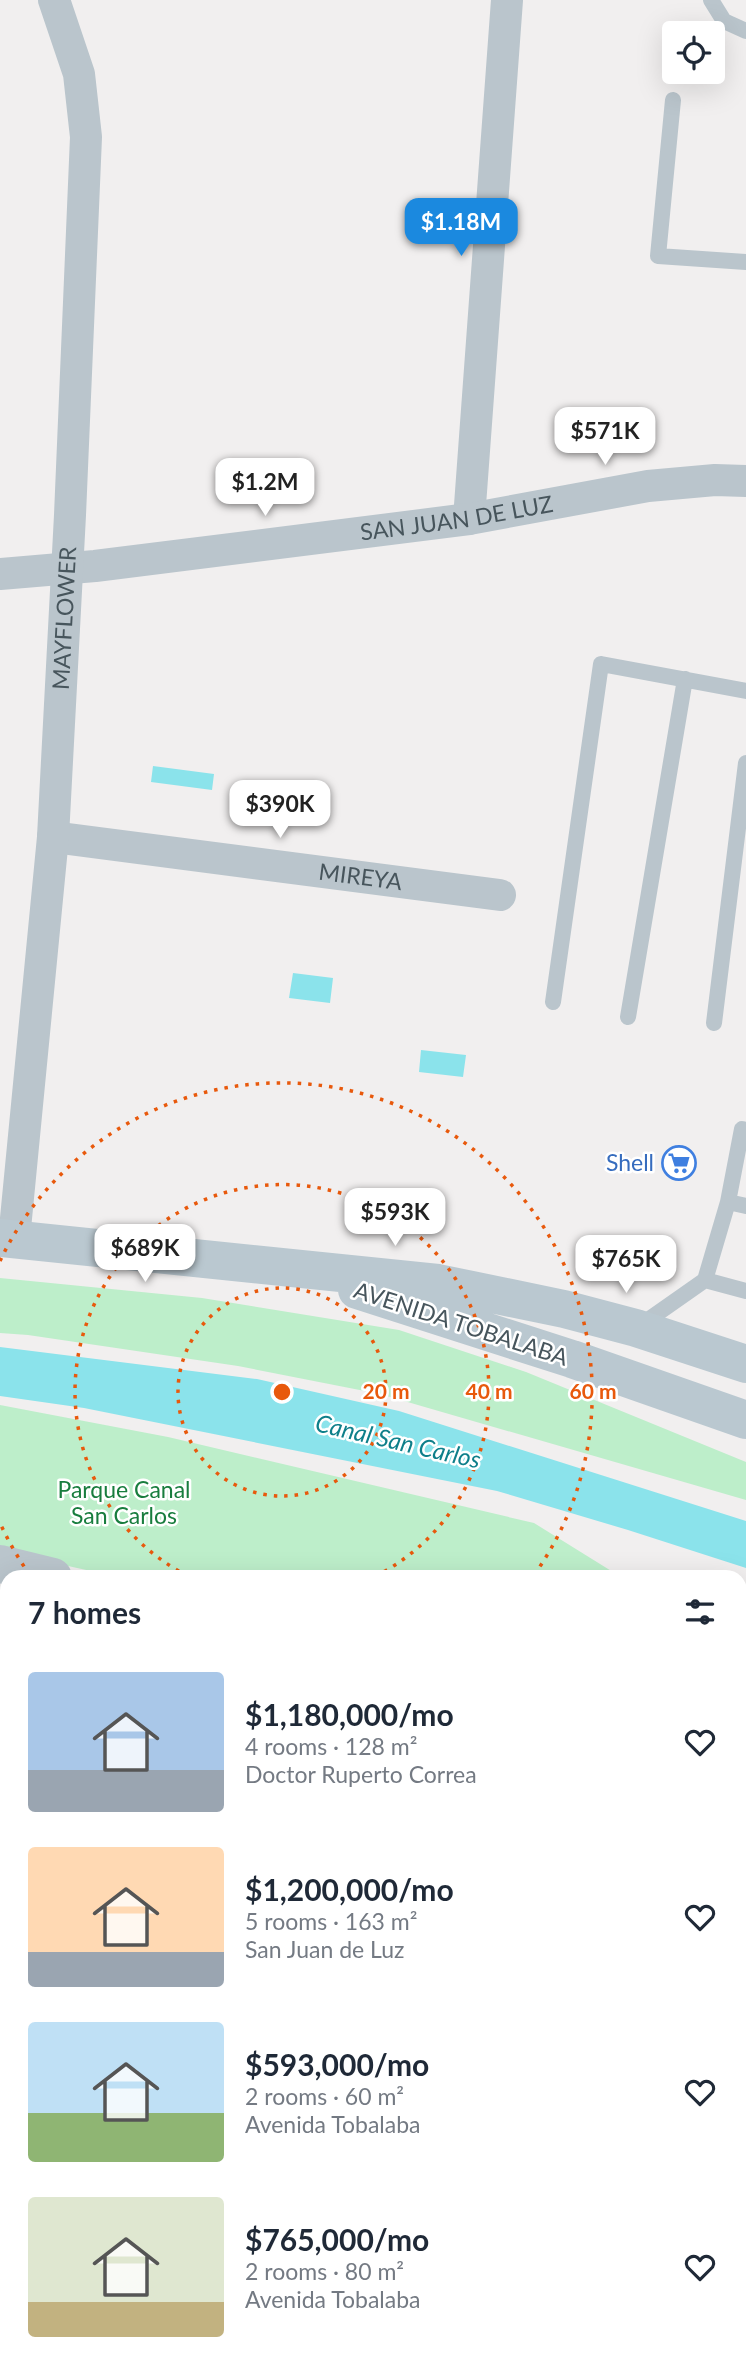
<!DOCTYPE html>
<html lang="en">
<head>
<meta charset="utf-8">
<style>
	body { margin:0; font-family:Lato,sans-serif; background:#f2f2f3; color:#1f2937; height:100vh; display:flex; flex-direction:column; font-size:26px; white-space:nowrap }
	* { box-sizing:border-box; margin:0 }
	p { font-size:23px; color:#747a83 }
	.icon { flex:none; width:38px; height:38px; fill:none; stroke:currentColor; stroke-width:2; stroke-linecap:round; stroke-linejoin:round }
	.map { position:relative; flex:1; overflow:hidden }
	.sheet { position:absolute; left:0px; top:1570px; width:747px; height:800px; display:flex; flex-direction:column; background:#fff; border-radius:21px 21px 0 0; box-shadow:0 7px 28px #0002 }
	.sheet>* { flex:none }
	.tools { position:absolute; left:662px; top:21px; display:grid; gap:14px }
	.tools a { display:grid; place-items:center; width:63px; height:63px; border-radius:7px; background:#fff; box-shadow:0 7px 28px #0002; font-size:35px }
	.price { position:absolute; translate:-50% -60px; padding:0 16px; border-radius:14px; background:#fff; color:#222; font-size:23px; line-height:46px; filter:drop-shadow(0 2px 4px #0008) }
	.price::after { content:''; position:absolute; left:50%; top:42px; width:21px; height:16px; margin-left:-10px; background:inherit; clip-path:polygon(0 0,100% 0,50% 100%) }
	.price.on { background:#1b89df; color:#fff }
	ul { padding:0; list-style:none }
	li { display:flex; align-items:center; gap:21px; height:175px; padding:0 28px }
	li span { display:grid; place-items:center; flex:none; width:196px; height:140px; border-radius:7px; color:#555 }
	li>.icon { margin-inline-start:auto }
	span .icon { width:84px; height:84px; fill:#fffc; stroke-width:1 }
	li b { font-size:30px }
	h2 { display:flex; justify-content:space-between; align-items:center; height:84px; padding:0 28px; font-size:30px }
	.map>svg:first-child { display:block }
	.green { fill:#bdeeca }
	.water { fill:#8be3eb }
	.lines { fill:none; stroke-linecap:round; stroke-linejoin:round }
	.service { stroke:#bac5cc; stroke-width:16 }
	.minor { stroke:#bac5cc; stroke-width:32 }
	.tertiary { stroke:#bac5cc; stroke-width:38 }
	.secondary { stroke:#bac8d0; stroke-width:38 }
	.primary { stroke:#aec2cd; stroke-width:38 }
	.ring { fill:none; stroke:#e8590c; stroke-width:3.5; stroke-dasharray:3.5 7 }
	.labels { text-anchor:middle; stroke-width:5; stroke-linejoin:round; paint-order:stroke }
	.street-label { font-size:23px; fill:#47555c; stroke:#fff }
	.shop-label { font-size:23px; fill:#366cbe; stroke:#fff; text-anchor:end }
	.park-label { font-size:23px; fill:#187d3e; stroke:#fff }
	.water-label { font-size:24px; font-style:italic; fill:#0e7f8a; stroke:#fff }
	.centre { fill:#e8590c; stroke:#fff; stroke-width:3.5 }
	.ring-label { font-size:21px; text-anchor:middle; font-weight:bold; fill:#e8590c; stroke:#fff; stroke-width:5; stroke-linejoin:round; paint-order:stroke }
</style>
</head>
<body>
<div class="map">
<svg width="746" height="2369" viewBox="0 0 746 2369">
	<rect width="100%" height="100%" fill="#f1efef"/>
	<path class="green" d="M0 1278 202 1298 399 1330 526 1372 746 1462V1500L380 1394 238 1366 28 1335 0 1333Z
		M0 1405 168 1437 534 1523 621 1577H118L0 1551Z"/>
	<path class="water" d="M153 766 214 774 212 790 151 782Z
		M293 973 333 978 330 1003 289 998Z
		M421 1050 466 1055 463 1077 419 1072Z
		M0 1347 257 1379 399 1411 746 1521V1568L628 1530 497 1491 84 1408 0 1396Z"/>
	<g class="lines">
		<path class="service" d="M711 0 724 21 746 31
			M673 100 658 256 746 262
			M553 1002 601 664 746 691
			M628 1017 685 679
			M714 1023 746 763
			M728 1202 742 1129 746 1130
			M746 1206 728 1202 705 1280 746 1291
			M638 1327 705 1280"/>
		<g class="minor">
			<path d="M469 519 507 0"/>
			<path id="s1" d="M0 574 95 566 469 519 648 486 715 480 746 481"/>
			<path id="s2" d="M53 837 500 895"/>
			<path id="s3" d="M14 1239 53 837 70 515 86 137 79 74 54 0"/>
			<path d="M740 1918 746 1926"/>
			<path d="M0 1987H7"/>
			<path d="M147 2362 154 2369"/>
			<path d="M617 2362 619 2369"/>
			<path d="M442 2369 448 2362"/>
		</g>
		<path class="tertiary" d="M0 1564 53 1577"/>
		<path class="secondary" d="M0 1238 438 1283 564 1309 636 1328 746 1364
			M357 1290 572 1359 746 1420"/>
		<path class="primary" d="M740 1726 746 1721
			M740 1803 746 1798
			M38 2369 45 2362
			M123 2369 130 2362"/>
	</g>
	<g class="ring">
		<circle cx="282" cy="1392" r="104"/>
		<path d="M188 1576A207 207 0 1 1 376 1576"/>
		<path d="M30 1575A311 311 0 0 1 0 1523M0 1261A311 311 0 1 1 534 1575"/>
	</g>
	<defs>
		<g id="supermarket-ring" transform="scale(1.75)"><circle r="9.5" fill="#fff" stroke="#3f7fe0" stroke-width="1.5"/><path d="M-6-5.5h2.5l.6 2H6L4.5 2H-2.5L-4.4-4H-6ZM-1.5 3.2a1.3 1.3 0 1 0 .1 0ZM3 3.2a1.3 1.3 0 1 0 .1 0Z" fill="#3f7fe0"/></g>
	</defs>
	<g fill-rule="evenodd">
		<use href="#supermarket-ring" x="679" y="1163"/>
	</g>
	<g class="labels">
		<g class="street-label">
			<text dy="8" stroke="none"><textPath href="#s1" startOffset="460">SAN JUAN DE LUZ</textPath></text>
			<text dy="8" stroke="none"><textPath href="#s3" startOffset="623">MAYFLOWER</textPath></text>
			<text dy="8" stroke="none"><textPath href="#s2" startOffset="310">MIREYA</textPath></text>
			<text transform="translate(461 1324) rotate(18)" y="8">AVENIDA TOBALABA</text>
		</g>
		<g class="shop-label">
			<text x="654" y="1171">Shell</text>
		</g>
		<g class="park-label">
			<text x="124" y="1498">Parque Canal<tspan x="124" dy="26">San Carlos</tspan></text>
		</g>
		<g class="water-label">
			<text transform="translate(398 1442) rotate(13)" y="8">Canal San Carlos</text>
		</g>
	</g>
	<circle cx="282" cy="1392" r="10" class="centre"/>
	<g class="ring-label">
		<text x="386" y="1399">20 m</text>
		<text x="489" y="1399">40 m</text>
		<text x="593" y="1399">60 m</text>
	</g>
</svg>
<div class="tools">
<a><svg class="icon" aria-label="locate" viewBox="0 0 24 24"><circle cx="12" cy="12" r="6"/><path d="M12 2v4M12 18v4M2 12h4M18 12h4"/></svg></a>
</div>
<b class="price on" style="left:461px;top:258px">$1.18M</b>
<b class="price" style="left:605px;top:467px">$571K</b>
<b class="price" style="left:265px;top:518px">$1.2M</b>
<b class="price" style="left:280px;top:840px">$390K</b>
<b class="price" style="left:395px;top:1248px">$593K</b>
<b class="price" style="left:145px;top:1284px">$689K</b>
<b class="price" style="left:626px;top:1295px">$765K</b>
<section class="sheet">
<h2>7 homes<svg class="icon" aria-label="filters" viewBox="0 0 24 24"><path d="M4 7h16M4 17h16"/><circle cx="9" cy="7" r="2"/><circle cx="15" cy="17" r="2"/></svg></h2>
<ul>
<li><span style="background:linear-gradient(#a9c7e8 70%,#9aa5b1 0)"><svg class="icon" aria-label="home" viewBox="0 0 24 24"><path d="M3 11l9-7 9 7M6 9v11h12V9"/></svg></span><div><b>$1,180,000/mo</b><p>4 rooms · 128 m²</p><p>Doctor Ruperto Correa</p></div><svg class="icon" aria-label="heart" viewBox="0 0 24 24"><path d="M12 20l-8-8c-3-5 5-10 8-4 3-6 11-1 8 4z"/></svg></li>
<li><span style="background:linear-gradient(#ffd9b3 75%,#9aa5b1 0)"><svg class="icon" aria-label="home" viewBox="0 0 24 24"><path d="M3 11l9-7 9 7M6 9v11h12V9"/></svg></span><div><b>$1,200,000/mo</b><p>5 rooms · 163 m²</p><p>San Juan de Luz</p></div><svg class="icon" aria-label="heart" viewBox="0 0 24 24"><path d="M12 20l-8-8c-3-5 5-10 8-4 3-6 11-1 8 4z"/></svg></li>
<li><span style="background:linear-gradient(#bfe0f5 65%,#8fb573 0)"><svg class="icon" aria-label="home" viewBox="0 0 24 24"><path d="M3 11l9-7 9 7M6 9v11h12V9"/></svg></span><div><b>$593,000/mo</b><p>2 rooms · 60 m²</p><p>Avenida Tobalaba</p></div><svg class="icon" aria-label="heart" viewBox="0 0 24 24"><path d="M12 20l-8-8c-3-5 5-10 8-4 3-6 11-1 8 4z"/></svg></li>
<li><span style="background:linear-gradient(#dfe7d0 75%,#c2b280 0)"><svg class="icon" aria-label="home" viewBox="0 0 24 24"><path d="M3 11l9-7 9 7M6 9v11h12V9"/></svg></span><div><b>$765,000/mo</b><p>2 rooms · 80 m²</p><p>Avenida Tobalaba</p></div><svg class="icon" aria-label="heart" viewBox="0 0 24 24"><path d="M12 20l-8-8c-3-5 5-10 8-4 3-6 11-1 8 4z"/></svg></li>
</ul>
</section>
</div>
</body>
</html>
